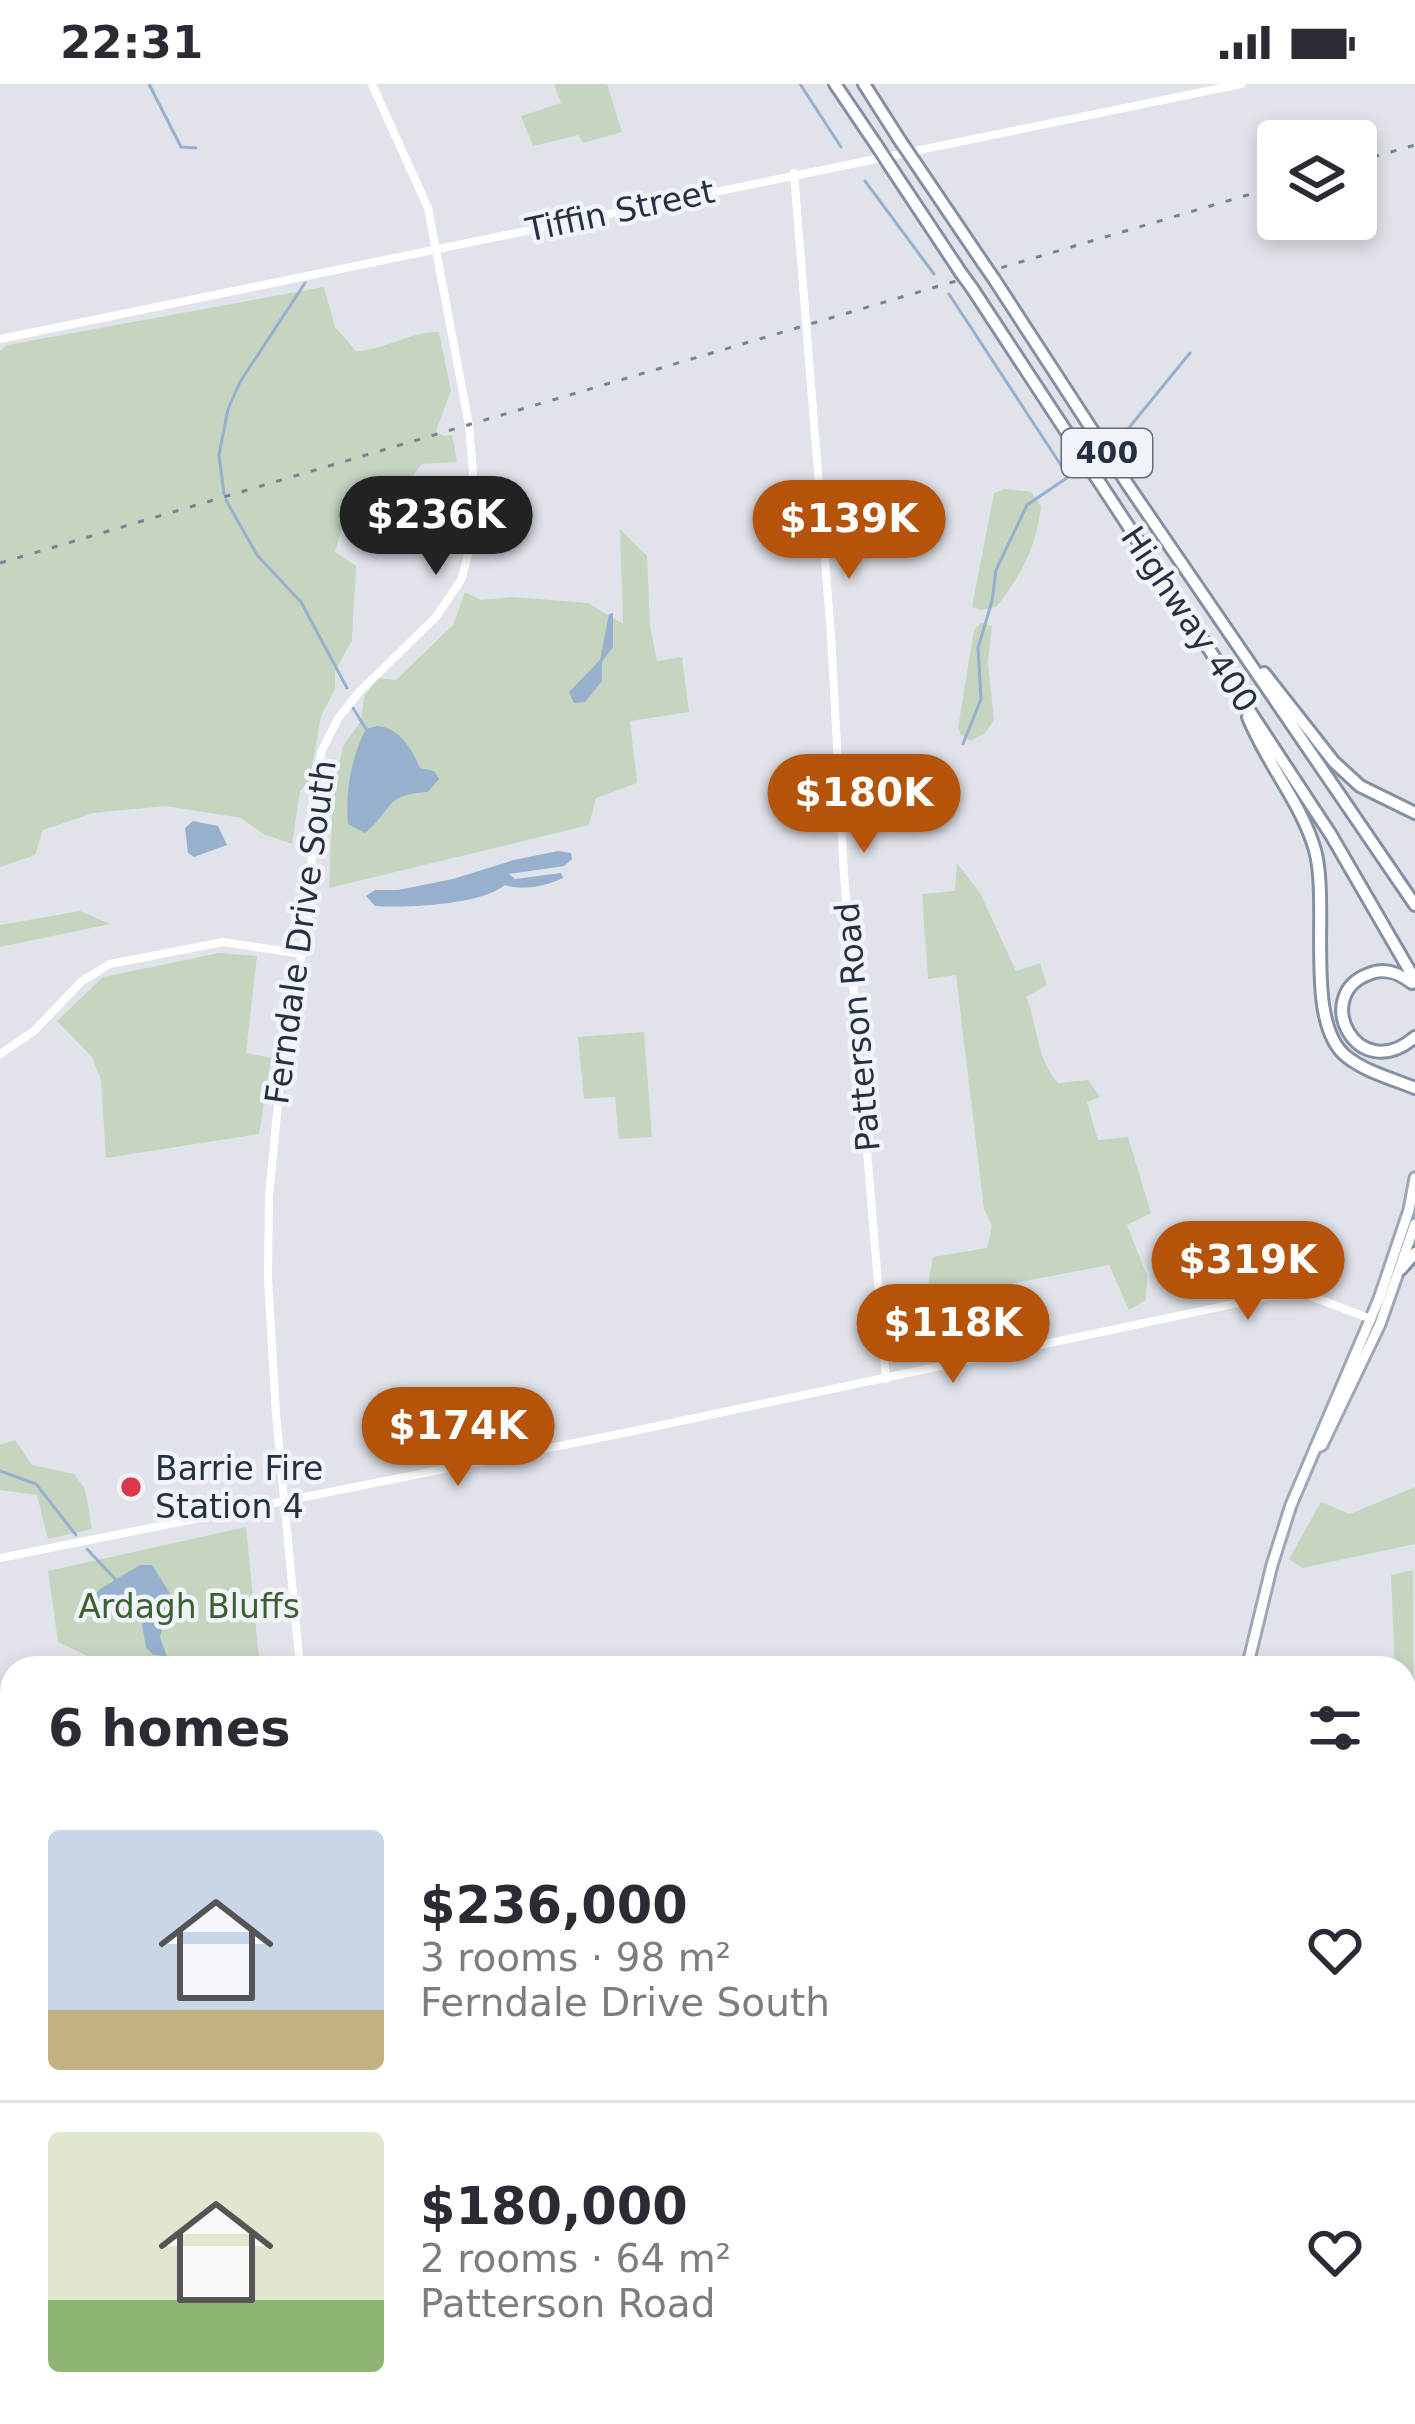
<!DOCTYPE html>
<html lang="en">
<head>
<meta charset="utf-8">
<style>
	body { margin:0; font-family:"DejaVu Sans",sans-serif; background:#f2f2f3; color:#2b2b33; height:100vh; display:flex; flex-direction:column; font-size:45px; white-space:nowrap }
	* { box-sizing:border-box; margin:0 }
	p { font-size:39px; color:#7c7c81 }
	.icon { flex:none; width:66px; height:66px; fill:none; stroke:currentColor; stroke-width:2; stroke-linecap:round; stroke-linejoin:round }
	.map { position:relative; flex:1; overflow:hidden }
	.details { position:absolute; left:0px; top:1572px; width:1416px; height:768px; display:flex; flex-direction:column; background:#fff; border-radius:36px 36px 0 0; box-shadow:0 6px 18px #0003 }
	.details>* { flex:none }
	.buttons { position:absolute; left:1257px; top:36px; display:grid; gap:24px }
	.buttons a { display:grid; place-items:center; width:120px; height:120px; border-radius:12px; background:#fff; box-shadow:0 6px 18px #0003; font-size:60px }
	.price { position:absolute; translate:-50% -102px; padding:0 27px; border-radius:42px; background:#b45309; color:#fff; font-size:39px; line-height:78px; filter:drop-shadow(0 3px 6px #0008) }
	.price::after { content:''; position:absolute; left:50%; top:72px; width:36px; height:27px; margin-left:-18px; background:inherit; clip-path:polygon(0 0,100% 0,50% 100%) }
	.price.selected { background:#222; color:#fff }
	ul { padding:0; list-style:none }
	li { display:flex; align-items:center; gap:36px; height:300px; padding:0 48px }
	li+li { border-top:3px solid #e1e1e2 }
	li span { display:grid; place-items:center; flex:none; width:336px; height:240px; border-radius:12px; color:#555 }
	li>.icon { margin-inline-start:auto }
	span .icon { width:144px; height:144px; fill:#fffc; stroke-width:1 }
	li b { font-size:51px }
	h2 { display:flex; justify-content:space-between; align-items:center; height:144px; padding:0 48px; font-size:51px }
	.status { display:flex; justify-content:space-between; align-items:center; height:84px; padding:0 60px; background:#fff; direction:ltr }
	.status svg { height:33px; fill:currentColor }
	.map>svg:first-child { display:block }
	.green { fill:#c5d5c0 }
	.water { fill:#97b0ce }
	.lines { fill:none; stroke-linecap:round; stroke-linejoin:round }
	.stream { stroke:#97b0ce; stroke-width:3 }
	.primary-casing { stroke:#9ea7b7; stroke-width:15 }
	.highway-casing { stroke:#8590a2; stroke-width:16 }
	.secondary { stroke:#fff; stroke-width:8 }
	.primary { stroke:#fff; stroke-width:9 }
	.highway { stroke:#fff; stroke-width:10 }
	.rail { stroke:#778296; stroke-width:3; stroke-dasharray:6 12; stroke-linecap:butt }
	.highway-bridge-casing { stroke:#8590a2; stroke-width:16; stroke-linecap:butt }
	.highway-bridge { stroke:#fff; stroke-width:10 }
	.poi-dot { fill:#dc384c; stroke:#f0f3f7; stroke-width:4.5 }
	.labels { text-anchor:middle; stroke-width:9; stroke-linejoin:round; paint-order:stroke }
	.shield { fill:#f0f3f7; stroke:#636a79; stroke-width:3 }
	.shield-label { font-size:30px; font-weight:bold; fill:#273043 }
	.street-label { font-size:33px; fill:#273043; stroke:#f0f3f7 }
	.poi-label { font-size:33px; fill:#273043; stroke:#f0f3f7; text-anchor:start }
	.park-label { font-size:33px; fill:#3a6132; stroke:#f0f3f7 }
</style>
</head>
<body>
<div class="status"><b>22:31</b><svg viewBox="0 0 49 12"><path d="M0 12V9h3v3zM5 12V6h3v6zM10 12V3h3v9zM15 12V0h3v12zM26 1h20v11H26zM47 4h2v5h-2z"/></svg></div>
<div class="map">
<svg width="1415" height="2340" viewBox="0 0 1415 2340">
	<rect width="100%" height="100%" fill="#e0e4ea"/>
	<path class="green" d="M554 0H607L622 48 583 59 579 51 533 62 521 32 561 19Z
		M324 203 335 243 356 267C385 266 411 247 439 248L451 307 436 347 443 352 452 351 457 378 422 380 411 394 399 421 343 440 335 468 356 482 352 556 335 587V605L321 632 310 696 300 707 292 760 263 750 241 734 166 722 93 729 43 746 35 771 0 783V267L7 261Z
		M1005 405 1031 408 1041 422C1037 462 1021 492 996 523L981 526 972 523 994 409Z
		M620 445 647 472 650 542 657 577 682 573 689 628 630 637 637 699 596 714 589 741 329 804 333 709 343 662 361 637 364 613 378 594 396 596 453 541 465 508 481 516 513 513 588 519 623 540Z
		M981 539 992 542 988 578 994 636 985 649 971 657 961 651 958 644 974 546Z
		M957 779 980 809 1016 887 1040 879 1047 901 1026 913C1039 944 1035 972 1058 999L1088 996 1100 1013 1087 1018 1098 1056 1128 1053 1151 1129 1127 1141 1147 1192 1146 1216 1129 1226 1109 1181 962 1209 934 1221 926 1212 933 1173 987 1164 992 1142 984 1125 956 891 928 895 922 810 955 807Z
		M80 827 110 840 0 863V841Z
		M219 869 257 872 246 969 271 974 259 1050 106 1074 101 996 92 973 57 937 103 893Z
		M644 948 652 1053 619 1055 615 1013 584 1015 578 953Z
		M15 1356 32 1381 74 1390 85 1405 92 1445 48 1455 37 1411 0 1406V1361Z
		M1415 1403V1460L1302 1484 1289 1475 1321 1418 1350 1430Z
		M246 1443 260 1584H113L58 1558 48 1487Z
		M1413 1486 1415 1826 1404 1828V1584H1395L1391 1491Z
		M0 1604 12 1611V2080L0 2083Z
		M1415 2014V2198L1404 2199V2015Z
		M52 2328H284L281 2340H90Z"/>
	<path class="water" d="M613 529V563L602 578V597L585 618 574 619 569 608 600 576 609 530Z
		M377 642C399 643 412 665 420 684L434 687 439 695 428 708C383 711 395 724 365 749L348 740C345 708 351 673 366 645Z
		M193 737 218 742 227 761 194 773 188 769 185 744Z
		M558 767 571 769 572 775 564 782 509 790 515 795 561 789 563 794C547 802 522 807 505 801 480 821 407 824 375 822L366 812 375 806H398L453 795 514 776Z
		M140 1481H152L171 1511 160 1553 167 1573 152 1570 146 1563 140 1529C117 1528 110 1537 95 1512L100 1505Z"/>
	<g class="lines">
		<path class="stream" d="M149 0 181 63 196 64
			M800 0 841 63
			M865 97 934 190
			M949 210 1066 389
			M1123 351 1190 269
			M224 410 219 371 228 325 240 298 305 199
			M226 416 257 471 301 518 347 604
			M353 624 366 645
			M963 660 981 615 978 564 992 517 996 486 1027 421 1077 387
			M0 1387 36 1400 76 1451
			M87 1465 116 1496
			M161 1574 171 1584
			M0 1642 12 1666
			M1404 2192 1415 2194
			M185 2328 194 2340"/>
		<g class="primary-casing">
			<path id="primary" d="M1315 1364 1322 1361 1380 1240 1415 1140
				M1247 1584 1272 1481 1291 1421 1379 1215 1409 1126 1415 1094
				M790 2340 797 2328"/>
		</g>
		<g class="highway-casing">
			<path id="highway" d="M835 0 877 62
				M864 0 901 58
				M914 77 983 179
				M890 82 961 189
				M994 195 1128 401 1415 821
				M972 204 1331 751 1415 896
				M1264 589 1334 678 1360 702 1415 729
				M1248 633C1266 679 1301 718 1315 766 1330 822 1303 939 1347 973 1366 988 1393 995 1415 1004
				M1412 899C1399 889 1385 883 1369 890 1311 911 1357 1003 1415 953
				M1401 1185 1415 1169"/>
		</g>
		<path class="secondary" d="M794 89 831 551 844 791 886 1295
			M0 255 1241 0
			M0 970 34 947 82 897 110 880 223 858 303 870
			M0 1474 624 1349 1272 1212 1308 1211 1371 1235
			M300 1584 276 1330 268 1195 269 1112 281 989 311 815 313 707 322 666 339 633 360 607 436 533 461 496 477 439 469 341 428 124 372 0
			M1404 2306 1415 2304
			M992 2328 994 2340
			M1204 2340 1271 2328"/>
		<use href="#primary" class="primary"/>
		<use href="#highway" class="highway"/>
		<path class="rail" d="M1356 78 1415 61
			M0 479 1278 102"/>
		<g class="highway-bridge-casing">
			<path id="highway-bridge" d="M901 58 914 77
				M877 62 890 82
				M983 179 994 195
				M961 189 972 204"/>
		</g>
		<use href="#highway-bridge" class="highway-bridge"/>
	</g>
	<circle class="poi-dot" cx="131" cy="1403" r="12"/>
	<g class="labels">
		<rect class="shield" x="1062" y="345" width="90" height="48" rx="9"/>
		<g class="shield-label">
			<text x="1107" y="379">400</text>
		</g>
		<g class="street-label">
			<text transform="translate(620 126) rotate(-12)" y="12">Tiffin Street</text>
			<text transform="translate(1190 535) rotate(56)" y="12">Highway 400</text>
			<text transform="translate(300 848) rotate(-82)" y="12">Ferndale Drive South</text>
			<text transform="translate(857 943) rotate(-95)" y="12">Patterson Road</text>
		</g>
		<g class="poi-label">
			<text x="155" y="1396">Barrie Fire<tspan x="155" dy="38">Station 4</tspan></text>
		</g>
		<g class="park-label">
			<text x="189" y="1534">Ardagh Bluffs</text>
		</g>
	</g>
</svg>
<div class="buttons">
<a><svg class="icon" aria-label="layers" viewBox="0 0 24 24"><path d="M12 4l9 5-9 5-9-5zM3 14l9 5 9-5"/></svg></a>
</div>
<b class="price selected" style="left:436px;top:494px">$236K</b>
<b class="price" style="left:849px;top:498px">$139K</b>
<b class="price" style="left:864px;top:772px">$180K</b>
<b class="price" style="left:1248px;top:1239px">$319K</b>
<b class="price" style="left:953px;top:1302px">$118K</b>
<b class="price" style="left:458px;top:1405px">$174K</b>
<section class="details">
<h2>6 homes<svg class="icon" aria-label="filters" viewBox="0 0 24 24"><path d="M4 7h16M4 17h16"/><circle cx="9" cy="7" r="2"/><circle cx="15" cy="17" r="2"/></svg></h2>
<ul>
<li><span style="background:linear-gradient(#c9d6e8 75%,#c2b280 0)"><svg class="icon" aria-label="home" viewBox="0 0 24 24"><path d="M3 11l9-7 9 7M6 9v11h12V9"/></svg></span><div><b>$236,000</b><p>3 rooms · 98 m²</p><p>Ferndale Drive South</p></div><svg class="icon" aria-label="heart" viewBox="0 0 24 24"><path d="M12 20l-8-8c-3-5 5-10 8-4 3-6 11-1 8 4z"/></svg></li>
<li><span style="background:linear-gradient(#dfe7d0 70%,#8fb573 0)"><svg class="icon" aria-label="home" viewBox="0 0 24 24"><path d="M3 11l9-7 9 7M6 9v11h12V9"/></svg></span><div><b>$180,000</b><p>2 rooms · 64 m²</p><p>Patterson Road</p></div><svg class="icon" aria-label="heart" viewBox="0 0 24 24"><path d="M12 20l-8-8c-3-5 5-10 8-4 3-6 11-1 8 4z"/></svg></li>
</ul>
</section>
</div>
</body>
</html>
